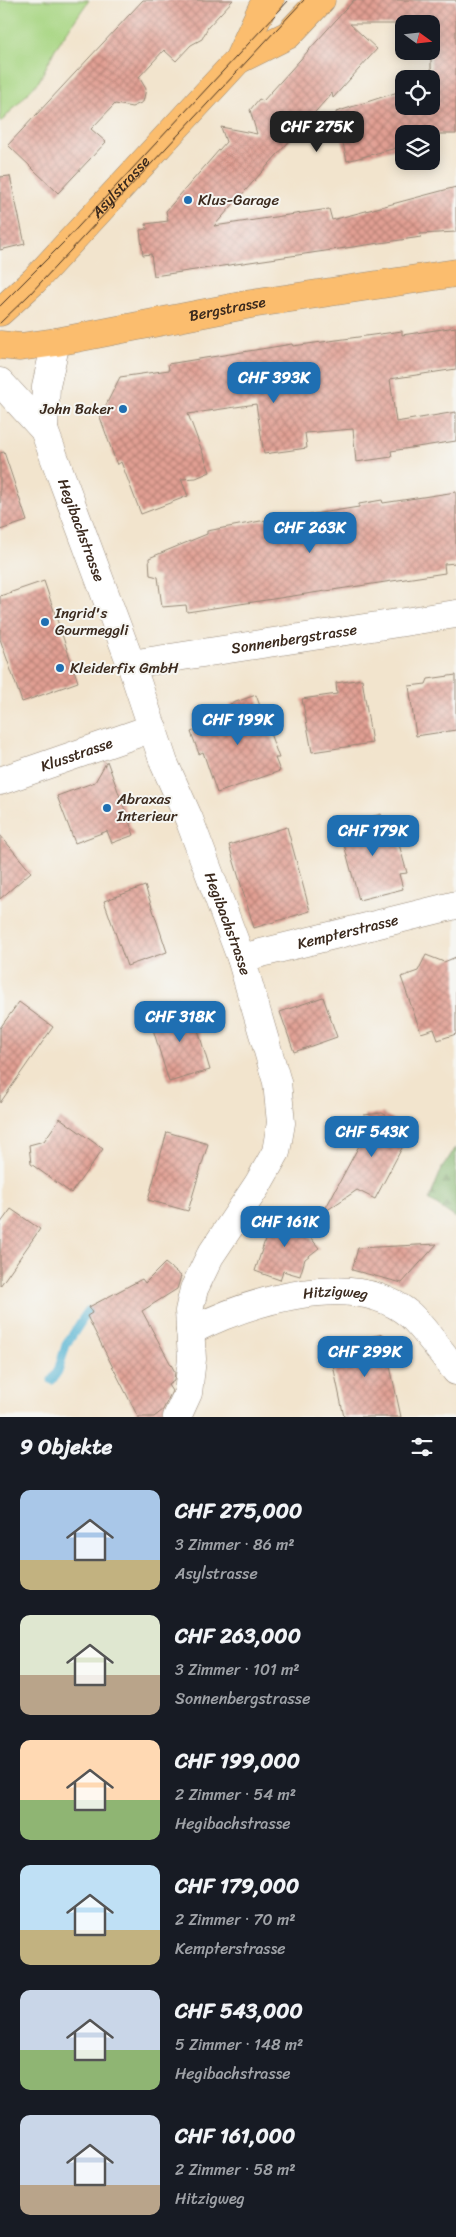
<!DOCTYPE html>
<html lang="de">
<head>
<meta charset="utf-8">
<style>
	body { margin:0; font-family:Sriracha,sans-serif; background:#20242c; color:#f1f3f6; height:100vh; display:flex; flex-direction:column; font-size:19px; white-space:nowrap }
	* { box-sizing:border-box; margin:0 }
	p { font-size:16px; color:#9ea1a6 }
	.icon { flex:none; width:28px; height:28px; fill:none; stroke:currentColor; stroke-width:2; stroke-linecap:round; stroke-linejoin:round }
	.map { position:relative; height:1417px; overflow:hidden }
	.sheet { display:flex; flex-direction:column; background:#171b24; flex:1 }
	.sheet>* { flex:none }
	.needle { width:32px; rotate:105deg }
	.controls { position:absolute; left:395px; top:15px; display:grid; gap:10px }
	.controls a { display:grid; place-items:center; width:45px; height:45px; border-radius:10px; background:#171b24; box-shadow:0 2px 12px #0003; font-size:25px }
	.price { position:absolute; translate:-50% -42px; padding:0 11px; border-radius:10px; background:#1f6fb2; color:#fff; font-size:16px; line-height:32px; filter:drop-shadow(0 1px 2px #0008) }
	.price::after { content:''; position:absolute; left:50%; top:30px; width:15px; height:11px; margin-left:-8px; background:inherit; clip-path:polygon(0 0,100% 0,50% 100%) }
	.price.active { background:#222; color:#fff }
	ul { padding:0; list-style:none }
	li { display:flex; align-items:center; gap:15px; height:125px; padding:0 20px }
	li span { display:grid; place-items:center; flex:none; width:140px; height:100px; border-radius:10px; color:#555 }
	li>.icon { margin-inline-start:auto }
	span .icon { width:60px; height:60px; fill:#fffc; stroke-width:1 }
	li b { font-size:21px }
	h2 { display:flex; justify-content:space-between; align-items:center; height:60px; padding:0 20px; font-size:21px }
	.map>svg:first-child { display:block }
	.forest { fill:url(#forest-firs); stroke:#607048 }
	.green { fill:#a8d683; stroke:#728050 }
	.lines { fill:none; stroke-linecap:round; stroke-linejoin:round }
	.stream { stroke:#54b3d2; stroke-width:9 }
	.building { fill:url(#building-cross-hatch) }
	.minor-casing { stroke:#968776; stroke-width:29 }
	.major-casing { stroke:#968776; stroke-width:29 }
	.minor { stroke:#fff; stroke-width:28 }
	.major { stroke:#fbbd6e; stroke-width:28 }
	.tram { stroke:#3b2a1e; stroke-width:1 }
	.poi-dot { fill:#1f6fb2; stroke:#f6f6f2; stroke-width:2 }
	.labels { text-anchor:middle; stroke-width:4; stroke-linejoin:round; paint-order:stroke }
	.street-label { font-size:15px; fill:#3b2a1e; stroke:#f6f6f2 }
	.poi-label { font-size:15px; fill:#3b2a1e; stroke:#f6f6f2; text-anchor:start }
</style>
</head>
<body>
<div class="map">
<svg width="456" height="1417" viewBox="0 0 456 1417">
	<defs>
		<pattern id="forest-firs" width="22" height="20" patternUnits="userSpaceOnUse" patternTransform="scale(1.25)"><rect width="22" height="20" fill="#86b771"/><path d="M5 1l3.5 6h-7zM16 11l3.5 6h-7z" fill="#6f955c"/></pattern>
		<pattern id="building-cross-hatch" width="8" height="8" patternUnits="userSpaceOnUse" patternTransform="scale(1.25)"><rect width="8" height="8" fill="#e19f93"/><path d="M0 0l8 8M0 8l8-8" fill="none" stroke="#b88277"/></pattern>
	</defs>
	<rect width="100%" height="100%" fill="#f6f6f2"/>
	<filter id="ink" filterUnits="userSpaceOnUse"><feTurbulence type="fractalNoise" baseFrequency=".02" numOctaves="2"/><feDisplacementMap in="SourceGraphic" scale="10" xChannelSelector="R" yChannelSelector="G"/><feConvolveMatrix kernelMatrix="1 2 1 2 8 2 1 2 1" color-interpolation-filters="sRGB"/></filter>
	<filter id="wash" filterUnits="userSpaceOnUse"><feTurbulence type="fractalNoise" baseFrequency=".0096" numOctaves="4" result="noise"/><feDisplacementMap in="SourceGraphic" scale="20" xChannelSelector="R" yChannelSelector="G"/><feGaussianBlur stdDeviation="1.12" result="paint"/><feColorMatrix in="noise" values="0 0 0 0 0 0 0 0 0 0 0 0 0 0 0 0 0 1.4 0 .05"/><feComposite in="paint" operator="in"/></filter>
	<g filter="url(#wash)">
		<rect width="100%" height="100%" fill="#f2e4cd"/>
		<path class="forest" d="M456 1147V1218L429 1200 442 1168Z"/>
		<path class="green" d="M0 0H89L55 49 39 81 0 123Z"/>
		<g class="lines">
			<path class="stream" d="M52 1380 58 1371 66 1345 88 1311"/>
		</g>
		<g id="blocks">
			<path class="building" d="M143 0H233L208 27 202 39 191 45 176 61 164 50 139 77 146 89 143 102 132 107 115 104 91 129 106 142 58 193 8 145Z
				M354 0H456V134H404V146L347 161 336 112 404 90V106H431V81L435 80 431 68V24H350L377 49 333 98 332 93 214 226 329 209 332 220 456 187V232L420 234 421 237 154 276 151 254 143 255 140 230 147 229 146 224 168 221 166 211 226 142 221 127 257 134 250 110 259 99 263 101Z
				M10 176 25 244 0 250V177Z
				M456 327V369L390 379 396 422 456 412V441L391 451 392 457 356 462 353 429 305 433 307 448 264 454 256 404 188 414 210 472 196 478 181 479 188 496 141 514 121 462 117 465 100 417 120 377 169 370 168 364 292 344 293 346 402 331V335Z
				M4 452 27 521 0 530V453Z
				M456 492V563L444 564 445 573 187 612 186 605 162 607 158 577 150 575 149 558 207 534V531L282 517V519L359 507V504L382 500 383 503Z
				M44 581 78 682 22 702 0 639V596Z
				M456 675V730L416 736 409 686 426 684 428 679Z
				M362 679 372 743 312 752 302 699 337 694 336 683Z
				M256 695 279 758H275L280 771 217 793 203 752 199 754 191 732 211 725 210 722 233 713 230 704Z
				M107 761 134 835 112 843 107 831 75 843 57 796 95 782Z
				M381 814 391 839 397 837 407 873 399 874 403 889 359 900 342 837 347 836 344 824Z
				M287 827 310 911 254 928 229 845Z
				M0 835 31 872 0 899Z
				M145 886 167 952 127 966 104 901Z
				M426 955 444 962 456 957V1034L438 1040 434 1029 421 1033 401 977 418 971Z
				M323 997 337 1037 294 1052 280 1012Z
				M19 1002 53 1027 0 1103V1028Z
				M190 1003 210 1070 169 1082 149 1016Z
				M382 1113 412 1129 375 1199 357 1190 323 1213 368 1129 364 1115Z
				M60 1118 103 1149 71 1193 31 1164 29 1145 44 1141Z
				M167 1132 208 1144 188 1211 148 1200Z
				M11 1209 40 1229 0 1286V1224Z
				M289 1211 319 1248 305 1259 300 1276 283 1271 280 1280 255 1271 269 1228Z
				M437 1244 402 1283 352 1270 358 1248Z
				M165 1263 181 1276 177 1289 142 1311 175 1372 174 1381 168 1385 172 1391 163 1410 154 1417H138L87 1316 92 1313 89 1307 142 1279 145 1283Z
				M383 1334 401 1417H344L329 1346Z"/>
		</g>
	</g>
	<g filter="url(#ink)">
		<use href="#blocks" fill-opacity="0" stroke="#968776" stroke-width="1"/>
		<g class="lines">
			<g class="minor-casing">
				<g id="minor">
					<path id="s1" d="M0 382 44 430 131 664 164 763 189 819 241 958 277 1082 281 1123 276 1152 258 1184 210 1256 194 1289 189 1311 192 1359 188 1393 177 1417"/>
					<path d="M44 430 46 386 56 342"/>
					<path id="s2" d="M131 664 456 614"/>
					<path id="s3" d="M0 781 153 728"/>
					<path id="s4" d="M241 958 456 905"/>
					<path id="s5" d="M190 1331C248 1302 354 1267 410 1315 425 1329 443 1355 456 1371"/>
				</g>
			</g>
			<g class="major-casing">
				<g id="major">
					<path d="M238 60 288 35 321 0"/>
					<path id="s6" d="M0 312 34 281 238 60 262 8 270 0"/>
					<path id="s7" d="M0 345 20 347 56 342 251 304 456 273"/>
				</g>
			</g>
			<use href="#minor" class="minor"/>
			<use href="#major" class="major"/>
			<path class="tram" d="M0 306 65 241 289 0
				M0 323 29 295 304 0"/>
		</g>
	</g>
	<g class="poi-dot">
		<circle cx="188" cy="200" r="5"/>
		<circle cx="123" cy="409" r="5"/>
		<circle cx="45" cy="622" r="5"/>
		<circle cx="60" cy="668" r="5"/>
		<circle cx="107" cy="808" r="5"/>
	</g>
	<g class="labels">
		<g class="street-label">
			<text dy="5" stroke="none"><textPath href="#s6" startOffset="174">Asylstrasse</textPath></text>
			<text dy="5" stroke="none"><textPath href="#s7" startOffset="231">Bergstrasse</textPath></text>
			<text dy="5" stroke="none"><textPath href="#s1" startOffset="172">Hegibachstrasse</textPath></text>
			<text dy="5" stroke="none"><textPath href="#s2" startOffset="165">Sonnenbergstrasse</textPath></text>
			<text dy="5" stroke="none"><textPath href="#s3" startOffset="81">Klusstrasse</textPath></text>
			<text dy="5" stroke="none"><textPath href="#s1" startOffset="592">Hegibachstrasse</textPath></text>
			<text dy="5" stroke="none"><textPath href="#s4" startOffset="110">Kempterstrasse</textPath></text>
			<text dy="5" stroke="none"><textPath href="#s5" startOffset="152">Hitzigweg</textPath></text>
		</g>
		<g class="poi-label">
			<text x="198" y="205">Klus-Garage</text>
			<text x="113" y="414" text-anchor="end">John Baker</text>
			<text x="55" y="618">Ingrid's<tspan x="55" dy="17">Gourmeggli</tspan></text>
			<text x="70" y="673">Kleiderfix GmbH</text>
			<text x="117" y="804">Abraxas<tspan x="117" dy="17">Interieur</tspan></text>
		</g>
	</g>
</svg>
<div class="controls">
<a><svg class="needle" viewBox="-14 -14 28 28"><path d="M0-13l5 13h-10z" fill="#e53935"/><path d="M0 13l5-13h-10z" fill="#9ea1a6"/></svg></a>
<a><svg class="icon" aria-label="locate" viewBox="0 0 24 24"><circle cx="12" cy="12" r="6"/><path d="M12 2v4M12 18v4M2 12h4M18 12h4"/></svg></a>
<a><svg class="icon" aria-label="layers" viewBox="0 0 24 24"><path d="M12 4l9 5-9 5-9-5zM3 14l9 5 9-5"/></svg></a>
</div>
<b class="price active" style="left:317px;top:153px">CHF 275K</b>
<b class="price" style="left:274px;top:404px">CHF 393K</b>
<b class="price" style="left:310px;top:554px">CHF 263K</b>
<b class="price" style="left:238px;top:746px">CHF 199K</b>
<b class="price" style="left:373px;top:857px">CHF 179K</b>
<b class="price" style="left:180px;top:1043px">CHF 318K</b>
<b class="price" style="left:372px;top:1158px">CHF 543K</b>
<b class="price" style="left:285px;top:1248px">CHF 161K</b>
<b class="price" style="left:365px;top:1378px">CHF 299K</b>
</div>
<section class="sheet">
<h2>9 Objekte<svg class="icon" aria-label="filters" viewBox="0 0 24 24"><path d="M4 7h16M4 17h16"/><circle cx="9" cy="7" r="2"/><circle cx="15" cy="17" r="2"/></svg></h2>
<ul>
<li><span style="background:linear-gradient(#a9c7e8 70%,#c2b280 0)"><svg class="icon" aria-label="home" viewBox="0 0 24 24"><path d="M3 11l9-7 9 7M6 9v11h12V9"/></svg></span><div><b>CHF 275,000</b><p>3 Zimmer · 86 m²</p><p>Asylstrasse</p></div></li>
<li><span style="background:linear-gradient(#dfe7d0 60%,#b9a48a 0)"><svg class="icon" aria-label="home" viewBox="0 0 24 24"><path d="M3 11l9-7 9 7M6 9v11h12V9"/></svg></span><div><b>CHF 263,000</b><p>3 Zimmer · 101 m²</p><p>Sonnenbergstrasse</p></div></li>
<li><span style="background:linear-gradient(#ffd9b3 60%,#8fb573 0)"><svg class="icon" aria-label="home" viewBox="0 0 24 24"><path d="M3 11l9-7 9 7M6 9v11h12V9"/></svg></span><div><b>CHF 199,000</b><p>2 Zimmer · 54 m²</p><p>Hegibachstrasse</p></div></li>
<li><span style="background:linear-gradient(#bfe0f5 65%,#c2b280 0)"><svg class="icon" aria-label="home" viewBox="0 0 24 24"><path d="M3 11l9-7 9 7M6 9v11h12V9"/></svg></span><div><b>CHF 179,000</b><p>2 Zimmer · 70 m²</p><p>Kempterstrasse</p></div></li>
<li><span style="background:linear-gradient(#c9d6e8 60%,#8fb573 0)"><svg class="icon" aria-label="home" viewBox="0 0 24 24"><path d="M3 11l9-7 9 7M6 9v11h12V9"/></svg></span><div><b>CHF 543,000</b><p>5 Zimmer · 148 m²</p><p>Hegibachstrasse</p></div></li>
<li><span style="background:linear-gradient(#c9d6e8 70%,#b9a48a 0)"><svg class="icon" aria-label="home" viewBox="0 0 24 24"><path d="M3 11l9-7 9 7M6 9v11h12V9"/></svg></span><div><b>CHF 161,000</b><p>2 Zimmer · 58 m²</p><p>Hitzigweg</p></div></li>
</ul>
</section>
</body>
</html>
